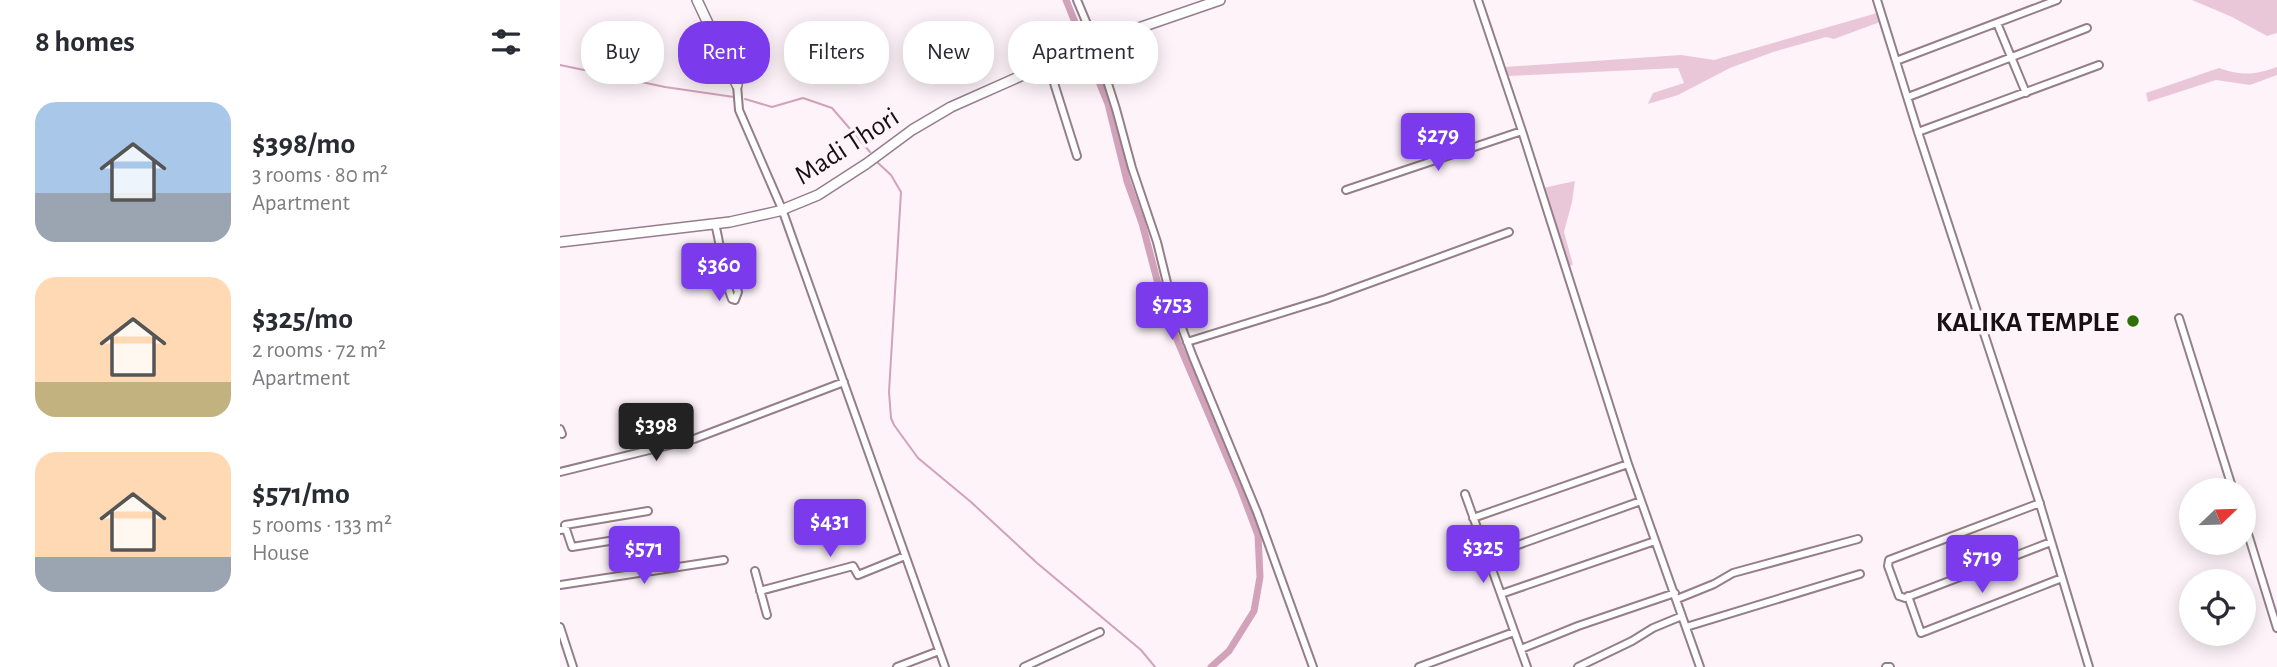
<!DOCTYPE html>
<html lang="en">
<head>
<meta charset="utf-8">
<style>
	body { margin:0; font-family:"Alegreya Sans",sans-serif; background:#f2f2f3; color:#2b2b33; height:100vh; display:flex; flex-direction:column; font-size:26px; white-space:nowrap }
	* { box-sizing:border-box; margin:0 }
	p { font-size:23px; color:#7c7c81 }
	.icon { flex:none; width:38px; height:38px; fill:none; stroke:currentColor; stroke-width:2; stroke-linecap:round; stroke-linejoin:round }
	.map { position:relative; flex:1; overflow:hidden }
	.drawer { display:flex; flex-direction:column; background:#fff; width:560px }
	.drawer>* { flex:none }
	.top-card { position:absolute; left:21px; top:21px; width:665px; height:63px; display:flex; gap:14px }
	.needle { width:46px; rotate:67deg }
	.controls { position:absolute; left:1619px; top:478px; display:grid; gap:14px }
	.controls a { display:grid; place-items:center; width:77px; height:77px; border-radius:50%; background:#fff; box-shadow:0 4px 18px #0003; font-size:35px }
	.price { position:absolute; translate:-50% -60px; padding:0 16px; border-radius:7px; background:#7c3aed; color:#fff; font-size:23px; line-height:46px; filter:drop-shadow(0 2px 4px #0008) }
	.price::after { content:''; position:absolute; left:50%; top:42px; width:21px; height:16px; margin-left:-10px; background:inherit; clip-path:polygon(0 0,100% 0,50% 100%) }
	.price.current { background:#222; color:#fff }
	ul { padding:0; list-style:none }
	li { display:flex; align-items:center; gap:21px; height:175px; padding:0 35px }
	li span { display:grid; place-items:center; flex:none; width:196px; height:140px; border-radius:21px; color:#555 }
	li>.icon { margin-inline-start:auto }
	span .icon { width:84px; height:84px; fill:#fffc; stroke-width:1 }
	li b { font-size:30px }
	h2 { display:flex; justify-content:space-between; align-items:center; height:84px; padding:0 35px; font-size:30px }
	.chip { padding:0 24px; border-radius:28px; background:#fff; box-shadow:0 4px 18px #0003; font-size:24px; line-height:63px }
	.chip.current { background:#7c3aed; color:#fff }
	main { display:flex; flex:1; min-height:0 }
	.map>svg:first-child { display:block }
	.green { fill:#eac7d8 }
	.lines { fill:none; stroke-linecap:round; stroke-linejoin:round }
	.stream { stroke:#d1a2b9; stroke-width:2 }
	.canal { stroke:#d1a2b9; stroke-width:7 }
	.street-casing { stroke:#957e89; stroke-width:10 }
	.secondary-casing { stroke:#957e89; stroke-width:12 }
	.street { stroke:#fff; stroke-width:6 }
	.secondary { stroke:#fff; stroke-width:9 }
	.poi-dot { fill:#2e6f07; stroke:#fdf3f8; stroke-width:2.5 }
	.labels { text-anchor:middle; stroke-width:7; stroke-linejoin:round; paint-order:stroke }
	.street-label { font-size:28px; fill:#181014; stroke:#fdf3f8 }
	.poi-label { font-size:28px; font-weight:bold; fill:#181014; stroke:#fdf3f8; text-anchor:end }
</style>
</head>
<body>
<main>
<section class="drawer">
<h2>8 homes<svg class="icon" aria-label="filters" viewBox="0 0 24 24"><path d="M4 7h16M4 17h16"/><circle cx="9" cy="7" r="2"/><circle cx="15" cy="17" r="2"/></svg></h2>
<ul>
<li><span style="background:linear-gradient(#a9c7e8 65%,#9aa5b1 0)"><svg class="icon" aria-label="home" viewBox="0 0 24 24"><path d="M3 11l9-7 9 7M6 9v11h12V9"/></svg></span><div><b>$398/mo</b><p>3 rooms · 80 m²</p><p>Apartment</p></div></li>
<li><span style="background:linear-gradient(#ffd9b3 75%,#c2b280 0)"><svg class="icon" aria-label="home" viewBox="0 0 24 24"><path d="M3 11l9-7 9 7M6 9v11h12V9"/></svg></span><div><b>$325/mo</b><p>2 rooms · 72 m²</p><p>Apartment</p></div></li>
<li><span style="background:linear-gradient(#ffd9b3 75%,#9aa5b1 0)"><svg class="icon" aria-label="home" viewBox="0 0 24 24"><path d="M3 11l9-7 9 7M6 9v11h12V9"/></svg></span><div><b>$571/mo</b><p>5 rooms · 133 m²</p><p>House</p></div></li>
</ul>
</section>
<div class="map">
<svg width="1717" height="667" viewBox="0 0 1717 667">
	<rect width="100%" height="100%" fill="#fdf3f8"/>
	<path class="green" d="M1632 0H1717V33L1707 36 1672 17Z
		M1317 13 1320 22 1274 39 1266 37 1213 52 1170 68 1118 95 1088 104 1093 93 1124 83 1118 68 949 76 944 67 1121 55 1154 60Z
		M1717 67V75L1690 85 1656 80 1588 102 1586 93 1659 68C1682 76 1695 75 1717 67Z
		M1015 181 1012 202 1004 232 1013 265 1008 266 983 188Z"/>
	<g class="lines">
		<path class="stream" d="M0 65 105 87 174 97
			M185 99 212 107 243 98 272 108 310 152
			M317 162 331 175 341 192 329 392 331 418 334 425 358 458 411 502 477 563 581 650 595 667"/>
		<path class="canal" d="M506 0 548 104 567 181 582 223 606 314 681 490 698 535 700 577 694 611 669 651 651 667"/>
		<g class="street-casing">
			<path id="street" d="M517 0 535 43 556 109 572 168 597 242 611 299 633 357 697 512 753 667
				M918 0 962 131 1068 464 1140 667
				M1317 0 1358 132 1479 501 1529 667
				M1437 23 1466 93
				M1336 61 1497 0
				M488 64 517 156
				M177 85 179 110 222 209 385 667
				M1348 97 1527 28
				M1358 132 1539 65
				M786 190 962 131
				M155 224C162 249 162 275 172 299L175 300 178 292 171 273
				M1619 318 1673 490
				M627 342 766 299 949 232
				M0 429 2 434
				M0 472 134 439 284 382
				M905 494 967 667
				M1480 503 1329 560 1328 566 1339 596 1345 598 1491 542
				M913 518 1068 464
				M1684 521 1717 628
				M6 529 5 525 88 511
				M0 530 6 529 12 547 86 535
				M927 556 1081 501
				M195 571 207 615
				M0 585 164 560
				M200 591 293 566 298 575 345 556
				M941 594 1095 541
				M1348 596 1361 633 1502 578
				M1117 599 1154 584 1173 573 1298 539
				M0 627 13 667
				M1126 627 1300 574
				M961 649 1018 626 1115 593
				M337 667 379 651
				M464 667 540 632
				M859 667 954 632
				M1018 667 1072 641 1093 628 1122 616
				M1326 667H1330"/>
		</g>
		<g class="secondary-casing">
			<path id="secondary" d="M137 0 177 85
				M0 242 170 222 219 211 258 195 306 164 352 130 391 107 535 43 660 0"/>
		</g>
		<use href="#street" class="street"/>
		<use href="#secondary" class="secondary"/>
	</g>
	<circle class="poi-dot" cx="1573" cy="321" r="7"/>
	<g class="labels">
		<g class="street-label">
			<text transform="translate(286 145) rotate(-33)" y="10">Madi Thori</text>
		</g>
		<g class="poi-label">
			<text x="1559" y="331">KALIKA TEMPLE</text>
		</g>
	</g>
</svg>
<div class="controls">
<a><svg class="needle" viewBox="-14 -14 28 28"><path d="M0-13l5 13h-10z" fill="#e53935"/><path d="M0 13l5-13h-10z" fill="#7c7c81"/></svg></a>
<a><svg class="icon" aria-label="locate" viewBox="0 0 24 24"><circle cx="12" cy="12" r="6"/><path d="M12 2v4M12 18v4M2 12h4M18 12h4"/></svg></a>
</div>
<b class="price" style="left:878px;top:173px">$279</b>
<b class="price" style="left:159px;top:303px">$360</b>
<b class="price" style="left:612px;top:342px">$753</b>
<b class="price current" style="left:96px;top:463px">$398</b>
<b class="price" style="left:270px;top:559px">$431</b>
<b class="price" style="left:923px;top:585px">$325</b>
<b class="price" style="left:84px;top:586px">$571</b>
<b class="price" style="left:1422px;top:595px">$719</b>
<div class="top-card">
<a class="chip">Buy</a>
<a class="chip current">Rent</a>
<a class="chip">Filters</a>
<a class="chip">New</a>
<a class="chip">Apartment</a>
</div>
</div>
</main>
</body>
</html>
